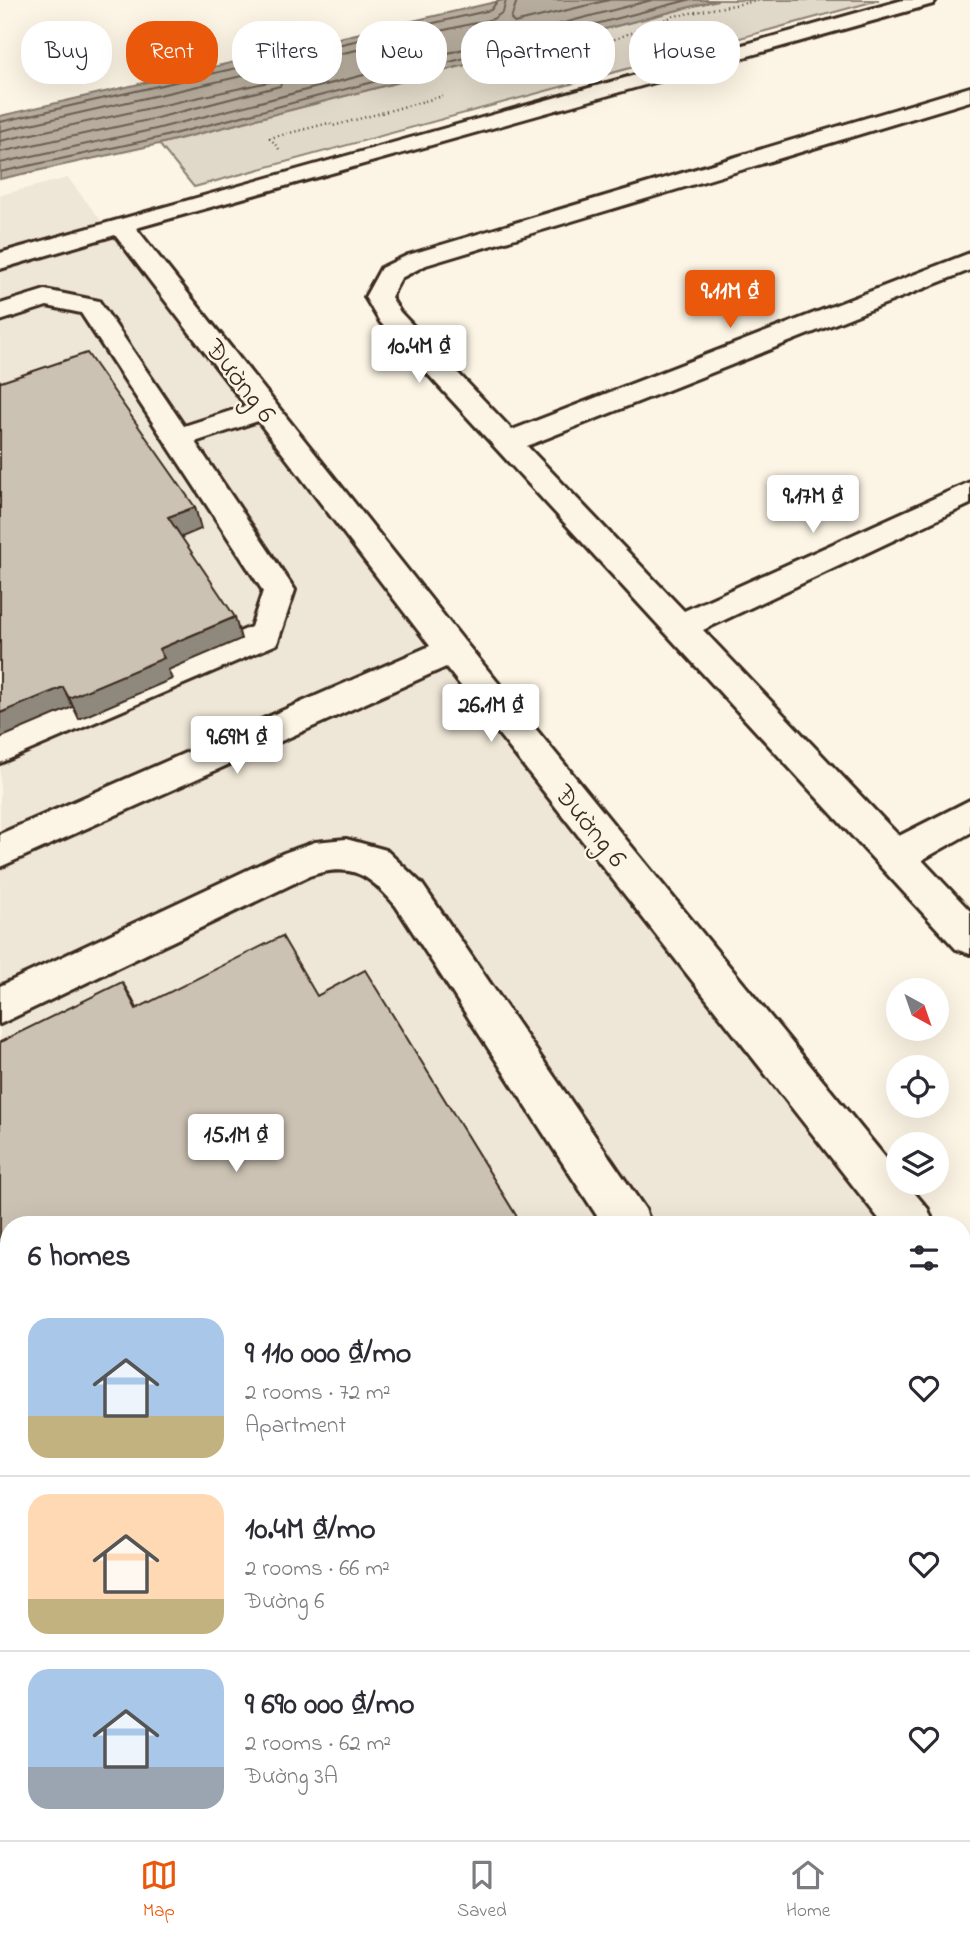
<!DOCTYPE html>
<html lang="en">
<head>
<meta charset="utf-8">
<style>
	body { margin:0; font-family:"Indie Flower",sans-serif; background:#f2f2f3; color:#2b2b33; height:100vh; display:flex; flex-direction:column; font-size:26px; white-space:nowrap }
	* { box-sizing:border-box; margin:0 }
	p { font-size:23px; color:#7c7c81 }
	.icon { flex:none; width:38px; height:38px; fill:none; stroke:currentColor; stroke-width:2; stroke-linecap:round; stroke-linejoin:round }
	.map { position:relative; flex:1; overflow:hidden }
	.sheet { position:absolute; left:0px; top:1216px; width:971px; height:625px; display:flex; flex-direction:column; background:#fff; border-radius:28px 28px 0 0; box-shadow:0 7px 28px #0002 }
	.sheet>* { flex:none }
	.guide { position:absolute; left:21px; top:21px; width:929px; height:63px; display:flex; gap:14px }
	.needle { width:46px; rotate:140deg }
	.fabs { position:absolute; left:886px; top:978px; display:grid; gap:14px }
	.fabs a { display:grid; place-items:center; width:63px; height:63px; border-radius:50%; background:#fff; box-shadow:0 7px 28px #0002; font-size:35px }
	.price { position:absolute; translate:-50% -60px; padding:0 16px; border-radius:7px; background:#fff; color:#222; font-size:23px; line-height:46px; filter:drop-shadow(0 2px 4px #0008) }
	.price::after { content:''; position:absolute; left:50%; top:42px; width:21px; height:16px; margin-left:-10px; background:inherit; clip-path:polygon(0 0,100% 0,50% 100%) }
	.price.on { background:#ea580c; color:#fff }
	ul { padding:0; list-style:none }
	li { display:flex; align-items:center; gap:21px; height:175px; padding:0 28px }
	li+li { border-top:2px solid #e1e1e2 }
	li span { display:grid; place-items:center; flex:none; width:196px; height:140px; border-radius:21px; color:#555 }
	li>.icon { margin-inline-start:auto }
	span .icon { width:84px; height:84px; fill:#fffc; stroke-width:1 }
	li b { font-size:30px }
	h2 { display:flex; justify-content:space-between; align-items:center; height:84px; padding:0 28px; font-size:30px }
	.tag { padding:0 24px; border-radius:28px; background:#fff; box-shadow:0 7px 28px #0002; font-size:24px; line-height:63px }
	.tag.on { background:#ea580c; color:#fff }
	.tabs { display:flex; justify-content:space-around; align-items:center; height:98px; border-top:2px solid #e1e1e2; background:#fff; font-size:19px; color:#7c7c81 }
	.tabs a { display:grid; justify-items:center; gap:4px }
	.tabs .on { color:#ea580c }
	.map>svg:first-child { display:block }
	.built { fill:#eee6d6 }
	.green { fill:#e0d8c8; stroke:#8e8173; stroke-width:2 }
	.water { fill:#b7ad9e; stroke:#85796b; stroke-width:2 }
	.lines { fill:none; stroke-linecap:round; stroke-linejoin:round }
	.shore { stroke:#6d5e51; stroke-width:2 }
	.minor-casing { stroke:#3b2a1e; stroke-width:6 }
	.path { stroke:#3b2a1e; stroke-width:2.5; stroke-dasharray:1 3.5; stroke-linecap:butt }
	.minor { fill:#fcf5e5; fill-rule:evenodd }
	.shaded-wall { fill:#8f887d; stroke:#3b2a1e; stroke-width:2 }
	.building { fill:#ccc2b3; stroke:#3b2a1e; stroke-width:2 }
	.labels { text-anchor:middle; stroke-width:5; stroke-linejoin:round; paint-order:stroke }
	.street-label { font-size:28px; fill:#3b2a1e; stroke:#fcf5e5 }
</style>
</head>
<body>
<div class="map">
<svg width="970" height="1840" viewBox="0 0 970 1840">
	<rect width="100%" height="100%" fill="#fcf5e5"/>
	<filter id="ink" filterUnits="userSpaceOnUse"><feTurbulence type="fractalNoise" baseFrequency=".0143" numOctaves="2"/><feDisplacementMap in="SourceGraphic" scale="14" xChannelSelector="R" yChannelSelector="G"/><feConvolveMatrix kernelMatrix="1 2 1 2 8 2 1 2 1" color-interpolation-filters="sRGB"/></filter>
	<g filter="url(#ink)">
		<path class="built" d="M68 178 884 1225H9V1832H962L963 1326 970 1336V1840H0V195Z"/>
		<path class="green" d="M717 0H879L194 187 159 144Z"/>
		<path class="water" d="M504 0H717L159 144 0 179V116Z"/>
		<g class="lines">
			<path class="shore" d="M517 0 511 19 514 23 609 0
				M0 122 491 10 498 0
				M0 131 493 19 503 12 506 0
				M0 141 278 80 282 82 280 86 153 119 0 152
				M0 163 156 129 652 0
				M0 172 158 138 688 0"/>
			<g class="minor-casing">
				<path id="minor" d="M903 0H936L933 4 136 228 464 641 898 1173V1183H906L928 1209 934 1225H884L446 667 0 867V834L430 646 258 421 195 442 295 590 277 644 0 763V734L251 627 263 591 81 313 47 306 0 321V304L45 290 99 301 184 426 246 406 115 235 0 269V253Z
					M970 87V101L426 265 401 278 391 297 400 312 512 430 970 253V270L527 446 684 611 970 482V504L703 630 899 836 970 800V833L922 860 970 911V954L956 949 380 322 365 297 381 268 408 255Z
					M346 839 386 850 422 884 645 1209 651 1225H603L396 906C369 874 351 862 309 876L0 1024V986L284 853 315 842Z
					M962 1265 970 1268V1320L962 1317Z
					M962 1698 970 1701V1764L962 1761Z"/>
			</g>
			<path class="path" d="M522 75 674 16 762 0
				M279 149 270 138 329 123 333 126 443 96"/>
			<use href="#minor" class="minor"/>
		</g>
		<path class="shaded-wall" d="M195 507 201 529 175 540 168 517Z
			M235 617 241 639 168 670 172 679 79 719 69 698 159 649Z
			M63 687 73 707 0 738V713Z
			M122 982 132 998 145 1025 136 1009Z"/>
		<path class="building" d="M87 353 195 507 168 517 235 617 159 649 164 658 69 698 63 687 0 713V381L1 382Z
			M282 936 317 996 365 970 522 1225H9V1832H896L901 1840H0V1042L122 982 136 1009Z"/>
	</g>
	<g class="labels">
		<g class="street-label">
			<text transform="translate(242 380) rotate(52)" y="10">Đường 6</text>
			<text transform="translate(592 825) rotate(51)" y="10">Đường 6</text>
		</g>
	</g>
</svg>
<div class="fabs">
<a><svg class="needle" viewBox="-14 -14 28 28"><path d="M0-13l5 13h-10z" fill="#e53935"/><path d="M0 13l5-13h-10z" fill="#7c7c81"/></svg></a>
<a><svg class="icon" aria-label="locate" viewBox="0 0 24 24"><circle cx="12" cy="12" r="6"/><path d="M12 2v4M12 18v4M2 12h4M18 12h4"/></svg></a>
<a><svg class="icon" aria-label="layers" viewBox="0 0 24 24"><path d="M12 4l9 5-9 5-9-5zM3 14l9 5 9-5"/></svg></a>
</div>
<b class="price on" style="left:730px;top:330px">9.11M ₫</b>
<b class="price" style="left:419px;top:385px">10.4M ₫</b>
<b class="price" style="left:813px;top:535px">9.17M ₫</b>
<b class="price" style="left:491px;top:744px">26.1M ₫</b>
<b class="price" style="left:237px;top:776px">9.69M ₫</b>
<b class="price" style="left:236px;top:1174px">15.1M ₫</b>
<div class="guide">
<a class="tag">Buy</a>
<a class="tag on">Rent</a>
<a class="tag">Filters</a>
<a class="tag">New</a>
<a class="tag">Apartment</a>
<a class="tag">House</a>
</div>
<section class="sheet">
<h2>6 homes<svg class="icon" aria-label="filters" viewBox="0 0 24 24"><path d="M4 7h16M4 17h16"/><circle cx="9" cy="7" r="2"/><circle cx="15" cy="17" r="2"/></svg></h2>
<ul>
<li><span style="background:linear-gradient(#a9c7e8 70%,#c2b280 0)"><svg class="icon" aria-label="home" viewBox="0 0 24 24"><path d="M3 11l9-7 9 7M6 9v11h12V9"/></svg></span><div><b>9 110 000 ₫/mo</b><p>2 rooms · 72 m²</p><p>Apartment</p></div><svg class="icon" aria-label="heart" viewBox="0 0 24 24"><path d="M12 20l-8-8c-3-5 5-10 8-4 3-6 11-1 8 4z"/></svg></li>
<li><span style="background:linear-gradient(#ffd9b3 75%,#c2b280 0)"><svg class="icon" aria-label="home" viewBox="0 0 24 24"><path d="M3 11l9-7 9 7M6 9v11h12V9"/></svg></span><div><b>10.4M ₫/mo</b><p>2 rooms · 66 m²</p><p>Đường 6</p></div><svg class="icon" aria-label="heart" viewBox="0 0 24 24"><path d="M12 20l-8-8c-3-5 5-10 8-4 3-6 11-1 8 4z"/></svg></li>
<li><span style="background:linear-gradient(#a9c7e8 70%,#9aa5b1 0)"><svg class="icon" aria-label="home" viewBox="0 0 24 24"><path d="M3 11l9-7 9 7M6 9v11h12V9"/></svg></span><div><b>9 690 000 ₫/mo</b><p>2 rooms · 62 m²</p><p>Đường 3A</p></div><svg class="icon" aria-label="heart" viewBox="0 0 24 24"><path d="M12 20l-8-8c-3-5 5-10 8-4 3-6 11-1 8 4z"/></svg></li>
</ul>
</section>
</div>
<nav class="tabs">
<a class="on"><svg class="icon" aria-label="map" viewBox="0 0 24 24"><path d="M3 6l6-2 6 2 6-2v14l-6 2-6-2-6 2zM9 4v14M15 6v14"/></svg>Map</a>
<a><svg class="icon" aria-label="saved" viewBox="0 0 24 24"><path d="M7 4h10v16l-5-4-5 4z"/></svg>Saved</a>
<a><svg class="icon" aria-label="home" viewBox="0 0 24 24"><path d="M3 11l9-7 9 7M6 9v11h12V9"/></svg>Home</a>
</nav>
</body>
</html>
